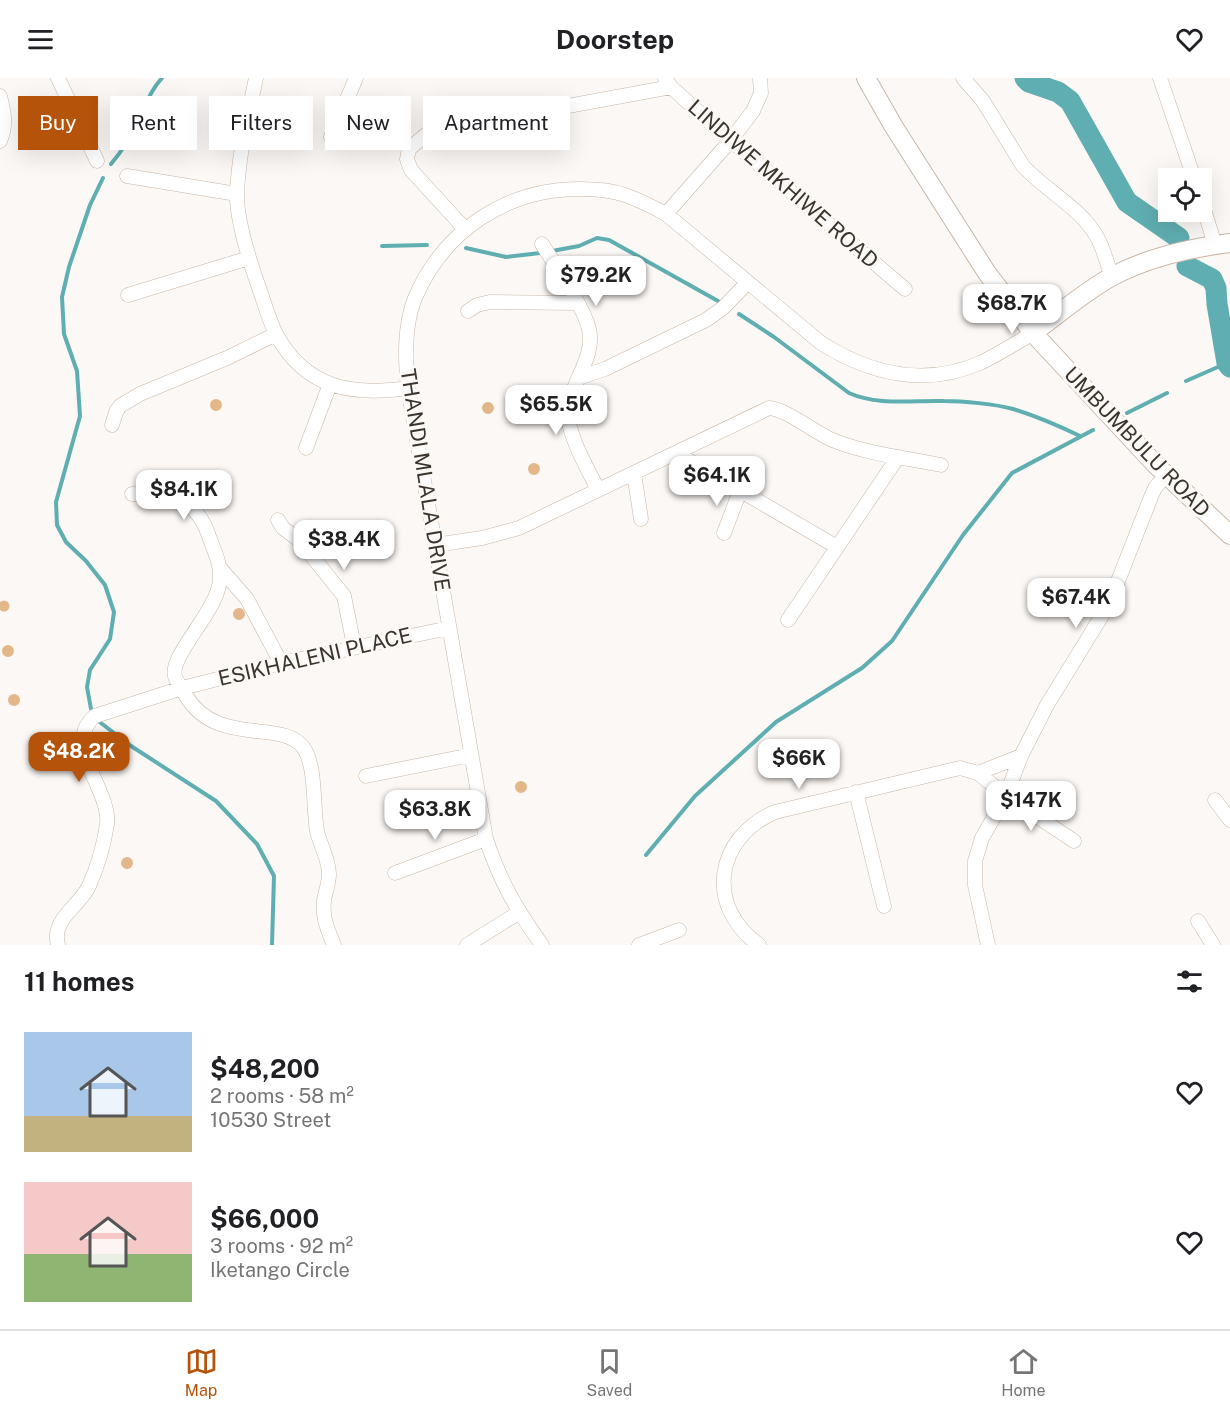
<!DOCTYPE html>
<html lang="en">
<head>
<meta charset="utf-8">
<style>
	body { margin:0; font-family:"Public Sans",sans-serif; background:#f2f2f2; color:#202124; height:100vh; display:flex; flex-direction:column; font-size:22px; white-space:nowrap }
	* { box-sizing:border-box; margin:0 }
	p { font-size:20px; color:#757577 }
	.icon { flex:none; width:33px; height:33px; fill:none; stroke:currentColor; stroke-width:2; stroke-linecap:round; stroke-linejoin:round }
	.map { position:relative; height:867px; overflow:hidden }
	.drawer { display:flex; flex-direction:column; background:#fff; flex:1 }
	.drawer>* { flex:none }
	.top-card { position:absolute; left:18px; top:18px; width:600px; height:54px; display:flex; gap:12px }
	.fabs { position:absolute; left:1158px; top:90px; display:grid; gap:12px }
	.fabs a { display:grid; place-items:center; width:54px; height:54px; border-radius:0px; background:#fff; box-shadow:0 6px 24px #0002; font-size:30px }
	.price { position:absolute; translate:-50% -51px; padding:0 14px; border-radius:12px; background:#fff; color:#222; font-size:20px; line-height:39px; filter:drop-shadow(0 2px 3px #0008) }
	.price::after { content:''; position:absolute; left:50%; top:36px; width:18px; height:14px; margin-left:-9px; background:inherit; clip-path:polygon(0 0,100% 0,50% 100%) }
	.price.selected { background:#b45309; color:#fff }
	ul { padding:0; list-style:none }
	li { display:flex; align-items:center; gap:18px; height:150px; padding:0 24px }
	li span { display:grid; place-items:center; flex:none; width:168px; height:120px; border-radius:0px; color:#555 }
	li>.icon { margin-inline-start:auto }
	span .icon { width:72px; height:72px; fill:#fffc; stroke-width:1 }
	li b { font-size:26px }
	h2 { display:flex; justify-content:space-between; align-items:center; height:72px; padding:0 24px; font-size:26px }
	.chip { padding:0 21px; border-radius:0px; background:#fff; box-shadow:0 6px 24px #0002; font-size:21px; line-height:54px }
	.chip.selected { background:#b45309; color:#fff }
	header { display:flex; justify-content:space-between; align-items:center; height:78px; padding:0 24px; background:#fff; font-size:27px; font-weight:700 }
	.tabs { display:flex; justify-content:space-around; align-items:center; height:84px; border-top:2px solid #e0e0e0; background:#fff; font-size:16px; color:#757577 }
	.tabs a { display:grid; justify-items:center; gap:3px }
	.tabs .selected { color:#b45309 }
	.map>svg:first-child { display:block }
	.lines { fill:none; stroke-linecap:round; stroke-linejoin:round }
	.stream { stroke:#5faeb1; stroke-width:4 }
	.river { stroke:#5faeb1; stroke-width:21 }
	.building { fill:#e4b78b }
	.street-casing { stroke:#c9b6a5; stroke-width:15 }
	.secondary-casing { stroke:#c9b6a5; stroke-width:20 }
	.street { stroke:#fff; stroke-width:14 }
	.secondary { stroke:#fff; stroke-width:18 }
	.labels { text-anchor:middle; stroke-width:6; stroke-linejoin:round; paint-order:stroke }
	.street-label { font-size:21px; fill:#3b342d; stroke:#fcf8f5 }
</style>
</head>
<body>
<header><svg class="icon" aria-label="menu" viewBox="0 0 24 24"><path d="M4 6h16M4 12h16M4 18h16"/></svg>Doorstep<svg class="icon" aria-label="heart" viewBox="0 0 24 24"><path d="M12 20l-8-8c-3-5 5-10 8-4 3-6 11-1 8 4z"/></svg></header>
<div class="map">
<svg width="1230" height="867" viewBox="0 0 1230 867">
	<rect width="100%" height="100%" fill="#fcf8f5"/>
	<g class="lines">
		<path class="stream" d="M111 86C121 74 130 61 137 46 145 30 149 14 162 0
			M382 168 427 167
			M466 170 506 179 540 175
			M552 173 579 168 597 160 609 162 718 223
			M739 236 774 259 849 315C878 328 913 322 944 323 963 323 995 326 1013 331 1036 338 1059 348 1080 358
			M1186 303 1227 285
			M1127 335 1167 315
			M91 631 87 609 90 592 110 561 114 534 105 507 86 483 66 464 57 447 56 424 80 338 77 293 64 256 62 219 69 189 90 127 103 100
			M97 642 131 668 216 723 257 766 274 798 272 867
			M646 777 695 718 776 644 862 590 892 563 963 457 1012 395 1093 352"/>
		<path class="river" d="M1025 0 1029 4 1058 14 1070 23 1127 124 1179 160
			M1187 188 1212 201 1216 210 1217 226 1227 285 1230 289"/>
	</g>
	<path class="building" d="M49 50a6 6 0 1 1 12 0a6 6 0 1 1-12 0Z
		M210 327a6 6 0 1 1 12 0a6 6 0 1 1-12 0Z
		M482 330a6 6 0 1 1 12 0a6 6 0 1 1-12 0Z
		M528 391a6 6 0 1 1 12 0a6 6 0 1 1-12 0Z
		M-1.5 528a5.5 5.5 0 1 1 11 0a5.5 5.5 0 1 1-11 0Z
		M233 536a6 6 0 1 1 12 0a6 6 0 1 1-12 0Z
		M2 573a6 6 0 1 1 12 0a6 6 0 1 1-12 0Z
		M8 622a6 6 0 1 1 12 0a6 6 0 1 1-12 0Z
		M515 709a6 6 0 1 1 12 0a6 6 0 1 1-12 0Z
		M121 785a6 6 0 1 1 12 0a6 6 0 1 1-12 0Z"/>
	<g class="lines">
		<g class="street-casing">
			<path id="street" d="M58 0 97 83
				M256 0C248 39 238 78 237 118 237 144 249 181 258 207 264 223 269 243 277 258 307 311 353 318 408 310
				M665 0 671 9 714 48 905 211
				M963 0 983 23 1023 88C1046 113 1080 129 1097 159 1104 171 1107 186 1112 199
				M1160 0 1194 100
				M0 18C4 34 7 47 0 63
				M331 59 356 0
				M127 98 237 116
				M1202 125 1215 167
				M666 136 731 62 753 33 761 15 760 0
				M465 151 411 92 407 81 409 71 435 49 454 43 530 35 671 9
				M542 166C555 187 584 229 589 251 596 280 569 306 568 335 568 358 588 391 598 412
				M128 217 249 180
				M468 233 477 227 490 224 577 225
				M578 300 605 291 706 242 723 230 747 205
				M112 347 116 334 120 328 140 316 227 280 276 256
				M306 370 330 306
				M676 375 837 469
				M634 395 641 441
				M132 416C172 419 196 417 210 461 215 474 221 487 220 501 219 532 169 577 175 598 177 605 183 611 186 618 218 671 286 639 305 672 316 691 313 730 317 753 320 767 329 781 329 796 329 806 325 814 324 823 322 840 328 852 334 867
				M278 442 283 450 299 462 344 518 354 568
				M724 455 740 413
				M435 467 482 460 519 450 769 330C787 331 816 356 835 363 868 376 906 380 941 387
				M220 490 247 521 281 585
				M788 542 898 379
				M978 695 1021 678
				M366 698 471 677
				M856 714 884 828
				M1215 722 1230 742
				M395 795 486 761
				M1198 843 1213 867
				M58 867C51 841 79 829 89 808 97 790 104 766 107 746 111 712 61 666 95 638L182 610 277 586 449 550
				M467 867 518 835
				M542 867C515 829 501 805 486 761L408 310C405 280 404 248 415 220 444 152 507 111 580 111 595 111 611 112 625 117 640 122 653 129 666 136L821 265C870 296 925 309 980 285 999 276 1016 265 1033 255
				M639 867 679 852
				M759 867C705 828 715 760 775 734L960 690 978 695 1006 718 1074 763
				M988 867 975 807V783L982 760 1006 718 1021 678 1047 627 1109 526 1151 419 1155 410 1166 397"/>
		</g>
		<g class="secondary-casing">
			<path id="secondary" d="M866 0 894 49 987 195 1033 255 1155 386 1230 457
				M1033 255C1059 236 1085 213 1113 198 1149 179 1190 170 1230 165"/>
		</g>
		<use href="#street" class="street"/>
		<use href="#secondary" class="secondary"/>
	</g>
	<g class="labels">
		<g class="street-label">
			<text transform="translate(783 106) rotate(41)" y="7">LINDIWE MKHIWE ROAD</text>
			<text transform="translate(1137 364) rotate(46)" y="7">UMBUMBULU ROAD</text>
			<text transform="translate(425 402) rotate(81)" y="7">THANDI MLALA DRIVE</text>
			<text transform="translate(315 579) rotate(-13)" y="7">ESIKHALENI PLACE</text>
		</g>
	</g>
</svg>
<div class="fabs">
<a><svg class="icon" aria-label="locate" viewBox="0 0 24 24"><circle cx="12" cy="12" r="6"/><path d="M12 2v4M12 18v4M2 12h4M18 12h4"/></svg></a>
</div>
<b class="price" style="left:596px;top:229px">$79.2K</b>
<b class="price" style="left:1012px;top:257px">$68.7K</b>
<b class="price" style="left:556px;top:358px">$65.5K</b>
<b class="price" style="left:717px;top:429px">$64.1K</b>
<b class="price" style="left:184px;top:443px">$84.1K</b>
<b class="price" style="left:344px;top:493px">$38.4K</b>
<b class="price" style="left:1076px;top:551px">$67.4K</b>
<b class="price selected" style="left:79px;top:705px">$48.2K</b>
<b class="price" style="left:799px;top:712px">$66K</b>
<b class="price" style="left:1031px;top:754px">$147K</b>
<b class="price" style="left:435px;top:763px">$63.8K</b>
<div class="top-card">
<a class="chip selected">Buy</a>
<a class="chip">Rent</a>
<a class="chip">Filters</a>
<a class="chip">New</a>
<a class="chip">Apartment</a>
</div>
</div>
<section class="drawer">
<h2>11 homes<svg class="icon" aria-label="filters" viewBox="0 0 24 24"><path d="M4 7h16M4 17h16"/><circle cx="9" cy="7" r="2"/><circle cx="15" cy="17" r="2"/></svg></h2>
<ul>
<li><span style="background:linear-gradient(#a9c7e8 70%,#c2b280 0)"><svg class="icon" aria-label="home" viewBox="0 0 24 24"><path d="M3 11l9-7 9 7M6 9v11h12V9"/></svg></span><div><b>$48,200</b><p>2 rooms · 58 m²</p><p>10530 Street</p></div><svg class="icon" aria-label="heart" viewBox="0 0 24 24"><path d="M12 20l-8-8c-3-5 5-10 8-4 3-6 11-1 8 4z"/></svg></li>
<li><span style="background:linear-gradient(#f6c9c9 60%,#8fb573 0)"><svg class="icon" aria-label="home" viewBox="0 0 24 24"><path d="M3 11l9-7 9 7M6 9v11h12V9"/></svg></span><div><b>$66,000</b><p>3 rooms · 92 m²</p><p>Iketango Circle</p></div><svg class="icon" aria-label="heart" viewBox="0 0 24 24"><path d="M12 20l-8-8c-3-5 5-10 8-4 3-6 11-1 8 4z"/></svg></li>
</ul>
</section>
<nav class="tabs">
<a class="selected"><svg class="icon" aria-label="map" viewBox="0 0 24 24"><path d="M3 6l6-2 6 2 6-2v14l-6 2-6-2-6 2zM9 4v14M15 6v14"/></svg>Map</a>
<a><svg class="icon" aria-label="saved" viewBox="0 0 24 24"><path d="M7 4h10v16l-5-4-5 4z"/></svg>Saved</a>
<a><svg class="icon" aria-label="home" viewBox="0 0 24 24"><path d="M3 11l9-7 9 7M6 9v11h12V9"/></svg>Home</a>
</nav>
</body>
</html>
